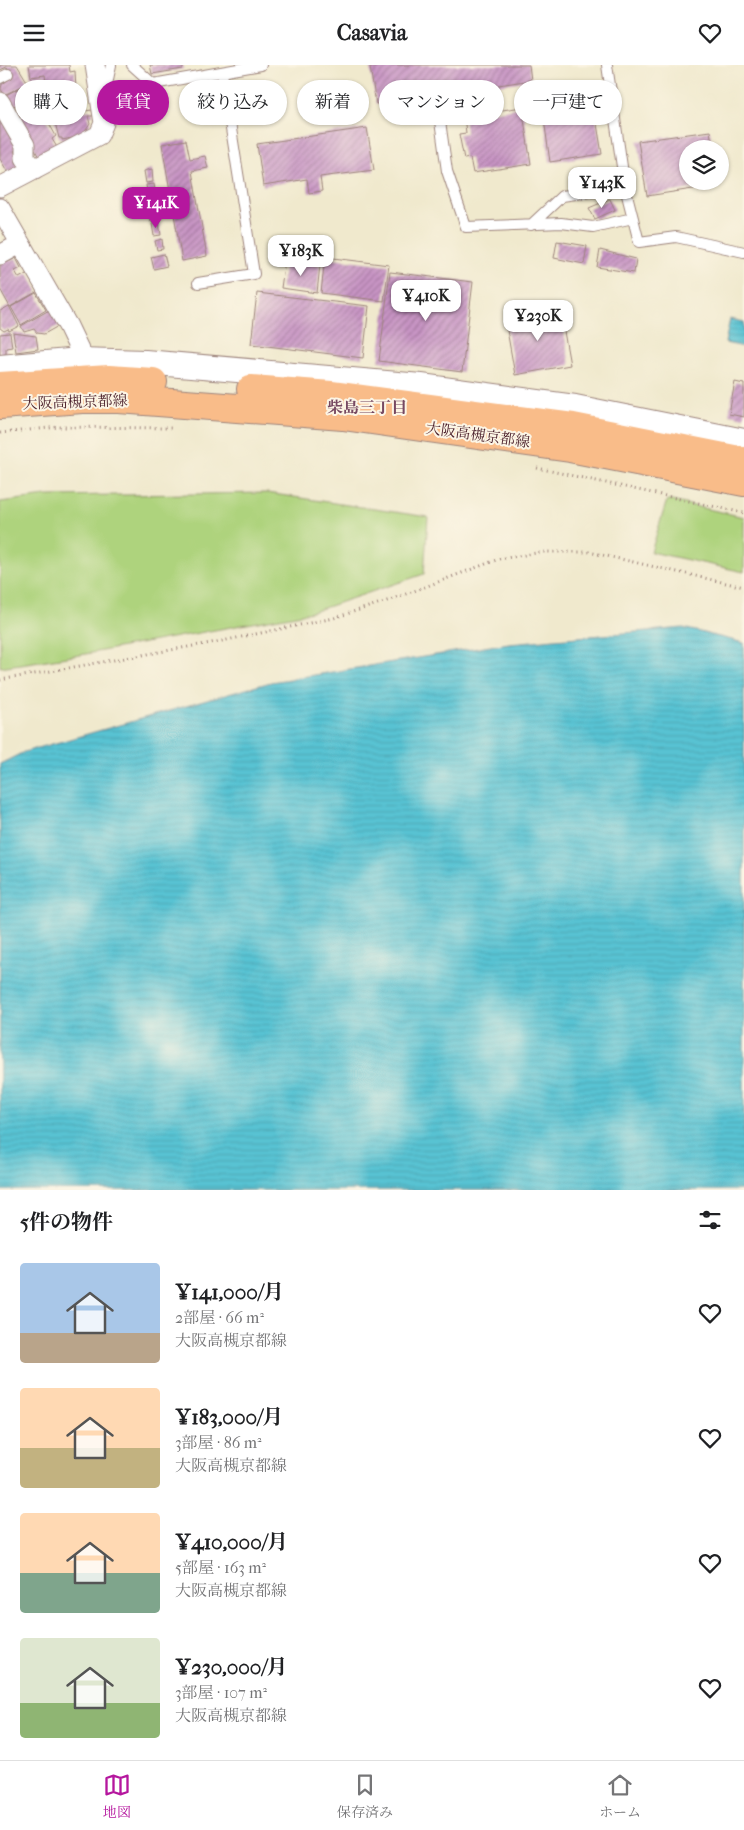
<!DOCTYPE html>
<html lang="ja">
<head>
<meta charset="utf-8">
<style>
	body { margin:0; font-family:"IM FELL French Canon","Noto Serif JP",serif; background:#f2f2f2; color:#202124; height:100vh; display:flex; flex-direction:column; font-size:19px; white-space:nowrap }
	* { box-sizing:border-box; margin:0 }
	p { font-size:16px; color:#757577 }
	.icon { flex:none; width:28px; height:28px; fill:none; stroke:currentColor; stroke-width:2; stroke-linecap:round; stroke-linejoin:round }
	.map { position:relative; height:1125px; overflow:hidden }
	.side { display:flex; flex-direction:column; background:#fff; flex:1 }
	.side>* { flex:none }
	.banner { position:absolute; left:15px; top:15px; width:715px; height:45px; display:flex; gap:10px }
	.controls { position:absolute; left:679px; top:75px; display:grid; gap:10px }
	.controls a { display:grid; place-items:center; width:50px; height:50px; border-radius:50%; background:#fff; box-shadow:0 1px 4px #0004; font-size:25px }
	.price { position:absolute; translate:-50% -42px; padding:0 11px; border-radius:10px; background:#fff; color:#222; font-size:16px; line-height:32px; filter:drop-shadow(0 1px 2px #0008) }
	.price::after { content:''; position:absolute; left:50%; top:30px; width:15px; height:11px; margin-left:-8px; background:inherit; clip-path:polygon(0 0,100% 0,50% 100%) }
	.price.selected { background:#b5179e; color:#fff }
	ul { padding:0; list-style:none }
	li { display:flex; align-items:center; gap:15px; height:125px; padding:0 20px }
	li span { display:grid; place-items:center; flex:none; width:140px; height:100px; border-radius:5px; color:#555 }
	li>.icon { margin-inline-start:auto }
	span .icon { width:60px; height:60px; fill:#fffc; stroke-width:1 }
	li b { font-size:21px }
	h2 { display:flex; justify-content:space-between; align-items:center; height:60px; padding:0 20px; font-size:21px }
	.tag { padding:0 18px; border-radius:22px; background:#fff; box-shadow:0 1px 4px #0004; font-size:18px; line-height:45px }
	.tag.selected { background:#b5179e; color:#fff }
	header { display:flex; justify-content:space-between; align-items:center; height:65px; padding:0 20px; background:#fff; font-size:22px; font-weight:700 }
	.tab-bar { display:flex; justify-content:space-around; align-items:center; height:70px; border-top:1px solid #e0e0e0; background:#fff; font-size:14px; color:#757577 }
	.tab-bar a { display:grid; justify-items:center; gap:2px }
	.tab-bar .selected { color:#b5179e }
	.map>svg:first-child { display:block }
	.green { fill:#aed37d; stroke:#7c7954 }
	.water { fill:url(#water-rules); stroke:#51717f }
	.building { fill:url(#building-hatch) }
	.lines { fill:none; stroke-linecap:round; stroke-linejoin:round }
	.service-casing { stroke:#9d847c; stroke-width:12 }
	.minor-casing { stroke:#9d847c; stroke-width:21 }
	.tertiary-casing { stroke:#9d847c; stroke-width:26 }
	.primary-casing { stroke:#9d847c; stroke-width:30 }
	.path { stroke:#9d847c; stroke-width:3; stroke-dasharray:1 4; stroke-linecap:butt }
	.service { stroke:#fff; stroke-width:10 }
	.minor { stroke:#fff; stroke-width:19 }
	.tertiary { stroke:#fff; stroke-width:24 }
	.primary { stroke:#f9bc89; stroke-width:28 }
	.labels { text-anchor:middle; stroke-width:4; stroke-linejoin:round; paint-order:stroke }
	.street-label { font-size:15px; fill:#4a1f2b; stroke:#fcf5e5 }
	.neighbourhood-label { font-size:16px; font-weight:bold; fill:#764861; stroke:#fcf5e5 }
</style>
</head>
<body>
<header><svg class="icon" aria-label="menu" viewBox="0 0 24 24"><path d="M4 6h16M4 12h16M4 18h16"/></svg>Casavia<svg class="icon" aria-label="heart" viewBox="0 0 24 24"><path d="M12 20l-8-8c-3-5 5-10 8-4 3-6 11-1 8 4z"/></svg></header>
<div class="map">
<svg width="744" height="1125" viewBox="0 0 744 1125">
	<defs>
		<pattern id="water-rules" width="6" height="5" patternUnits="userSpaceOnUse" patternTransform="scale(1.25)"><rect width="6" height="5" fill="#58c3d3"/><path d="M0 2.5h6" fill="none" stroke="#4ea7b5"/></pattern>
		<pattern id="building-hatch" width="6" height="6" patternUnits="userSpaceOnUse" patternTransform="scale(1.25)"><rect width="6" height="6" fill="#c794c4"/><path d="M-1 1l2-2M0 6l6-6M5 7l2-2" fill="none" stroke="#a4789f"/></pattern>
	</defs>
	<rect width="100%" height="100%" fill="#fcf5e5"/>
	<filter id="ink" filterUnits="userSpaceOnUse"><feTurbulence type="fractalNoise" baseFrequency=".02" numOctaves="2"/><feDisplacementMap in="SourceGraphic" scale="10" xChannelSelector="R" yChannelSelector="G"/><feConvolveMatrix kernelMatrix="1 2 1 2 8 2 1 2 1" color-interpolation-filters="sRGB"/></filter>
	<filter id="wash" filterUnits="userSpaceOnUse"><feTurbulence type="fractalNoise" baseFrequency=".0096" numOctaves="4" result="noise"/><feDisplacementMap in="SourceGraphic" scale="20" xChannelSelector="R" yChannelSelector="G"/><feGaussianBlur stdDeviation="1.12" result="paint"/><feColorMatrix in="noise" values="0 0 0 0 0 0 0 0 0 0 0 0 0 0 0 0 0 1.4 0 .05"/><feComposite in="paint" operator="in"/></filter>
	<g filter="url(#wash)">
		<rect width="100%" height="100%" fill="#f0e9cd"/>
		<path class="green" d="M267 428 428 452 424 509 312 547 80 590 0 602V437L46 431Z
			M667 435 744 452V507L651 487Z"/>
		<path class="water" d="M730 254 744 257V282L725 278Z
			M683 563 744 578V1125H0V699L24 687 271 617 509 578Z"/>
		<g id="blocks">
			<path class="building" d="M0 0H17L28 18 4 30 1 24 2 19 13 12 7 2 0 5Z
				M29 0H69L70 7 75 6 76 25 79 24 80 32 77 33 79 47 92 45 93 51H88L90 59 82 71 62 75V73H59L53 50 46 51 44 38H40L38 25 47 24 45 10 31 12Z
				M150 0H183V4L152 9Z
				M385 0H529L531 15 376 39 370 2Z
				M27 19 34 30 10 43 4 31Z
				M39 40 56 71 52 74 58 84 40 94 17 53Z
				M522 42 531 99 473 108 470 93 464 94 459 69 466 68 464 51Z
				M595 47 602 89 550 97 544 54Z
				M0 50 19 83 14 86 24 104 15 108 7 106 0 94Z
				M367 63 374 105 320 112 322 126 309 128 307 114 263 121 257 79Z
				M710 66 713 84H688V116H718L719 120 647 131 638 76Z
				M186 75 190 94 205 91 208 103 192 106 207 191 182 196 162 79Z
				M152 104 153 117 146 118 144 106Z
				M154 119 156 132 148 133 146 120Z
				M610 134 615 145 595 154 589 143Z
				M158 144 160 155 151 157 149 145Z
				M159 158 161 170 154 171 152 159Z
				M162 174 163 184 157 185 155 176Z
				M557 176 587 181 584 199 554 193Z
				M600 185 636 194 634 208 597 202Z
				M164 189 167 201 154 204 151 192Z
				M325 192 389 200 384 236 321 228Z
				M9 193 10 196 16 193 21 203 15 206 19 213 28 208 38 226 10 242 0 224V198Z
				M285 195 320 200 317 228 281 223Z
				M390 207 473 217 462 307 379 296Z
				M36 228 46 245 21 260 11 242Z
				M257 228 369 241 363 293 251 279Z
				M9 241 19 261 9 266 8 264 4 266 0 263V246Z
				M51 244 60 260 44 269 37 268 34 264 24 267 21 261Z
				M560 244 570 300 515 310 505 254Z
				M10 268 12 282 6 283V289L0 290V269Z
				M13 268 36 271 38 284 16 287Z
				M735 317 744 319V352L729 349Z"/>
		</g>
	</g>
	<g filter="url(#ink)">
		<use href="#blocks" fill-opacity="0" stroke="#9d847c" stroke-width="1"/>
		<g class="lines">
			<g class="service-casing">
				<path id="service" d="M132 0 153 19 261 0
					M607 0 625 122 639 177 676 172 744 187
					M0 13 8 9
					M101 40 111 39 107 19 111 0
					M438 42 447 106 466 162 561 158 593 162 633 153
					M531 160 562 131 625 122
					M198 218 254 209 222 7"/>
			</g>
			<g class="minor-casing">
				<path id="minor" d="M0 37 25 80V93L35 104
					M0 122 99 70 104 58 95 0
					M0 143 68 261 79 284 80 295
					M0 190 20 179"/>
			</g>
			<g class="tertiary-casing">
				<path id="tertiary" d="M0 302 80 295 145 297 421 321 575 342 744 376"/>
			</g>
			<g class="primary-casing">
				<path id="primary" d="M0 321 109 314 153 317
					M251 324 331 330 573 362 744 396
					M0 340 82 334H119L343 351 570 383 744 417"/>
			</g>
			<path class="path" d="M0 368 59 362 173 363
				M537 403 744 448
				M0 615 222 576 334 553 390 535 499 494 543 487H589L744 522"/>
			<use href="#service" class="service"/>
			<use href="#minor" class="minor"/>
			<use href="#tertiary" class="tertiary"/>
			<use href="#primary" class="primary"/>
		</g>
	</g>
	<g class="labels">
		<g class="street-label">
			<text transform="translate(75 337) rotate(-2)" y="5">大阪高槻京都線</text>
			<text transform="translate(478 370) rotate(8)" y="5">大阪高槻京都線</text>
		</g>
		<g class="neighbourhood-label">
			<text x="367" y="348">柴島三丁目</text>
		</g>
	</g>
</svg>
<div class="controls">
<a><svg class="icon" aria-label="layers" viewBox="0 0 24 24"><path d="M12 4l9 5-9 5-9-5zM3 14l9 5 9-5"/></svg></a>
</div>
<b class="price" style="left:602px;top:144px">¥143K</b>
<b class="price selected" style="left:156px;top:164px">¥141K</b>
<b class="price" style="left:301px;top:212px">¥183K</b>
<b class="price" style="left:426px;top:257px">¥410K</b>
<b class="price" style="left:538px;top:277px">¥230K</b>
<div class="banner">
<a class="tag">購入</a>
<a class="tag selected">賃貸</a>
<a class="tag">絞り込み</a>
<a class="tag">新着</a>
<a class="tag">マンション</a>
<a class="tag">一戸建て</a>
</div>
</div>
<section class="side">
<h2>5件の物件<svg class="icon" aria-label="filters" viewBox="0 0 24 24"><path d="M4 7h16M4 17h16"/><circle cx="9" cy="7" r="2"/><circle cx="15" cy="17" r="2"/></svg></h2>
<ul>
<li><span style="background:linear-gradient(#a9c7e8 70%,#b9a48a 0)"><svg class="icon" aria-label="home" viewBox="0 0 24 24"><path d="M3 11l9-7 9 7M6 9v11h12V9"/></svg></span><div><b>¥141,000/月</b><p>2部屋 · 66 m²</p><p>大阪高槻京都線</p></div><svg class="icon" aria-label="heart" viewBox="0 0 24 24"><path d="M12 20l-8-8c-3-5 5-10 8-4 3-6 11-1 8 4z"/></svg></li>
<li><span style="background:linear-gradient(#ffd9b3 60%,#c2b280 0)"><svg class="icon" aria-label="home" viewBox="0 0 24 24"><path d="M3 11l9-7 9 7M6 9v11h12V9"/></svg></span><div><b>¥183,000/月</b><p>3部屋 · 86 m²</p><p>大阪高槻京都線</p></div><svg class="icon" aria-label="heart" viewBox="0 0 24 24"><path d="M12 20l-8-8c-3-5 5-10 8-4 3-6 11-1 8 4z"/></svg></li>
<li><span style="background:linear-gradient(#ffd9b3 60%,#7fa58c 0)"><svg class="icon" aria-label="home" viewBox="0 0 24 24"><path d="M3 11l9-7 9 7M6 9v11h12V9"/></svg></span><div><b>¥410,000/月</b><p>5部屋 · 163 m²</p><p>大阪高槻京都線</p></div><svg class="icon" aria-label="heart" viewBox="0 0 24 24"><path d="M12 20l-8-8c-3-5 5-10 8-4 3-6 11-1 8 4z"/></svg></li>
<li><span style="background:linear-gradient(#dfe7d0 65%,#8fb573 0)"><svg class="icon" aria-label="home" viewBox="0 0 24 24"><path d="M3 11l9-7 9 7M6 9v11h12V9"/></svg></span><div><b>¥230,000/月</b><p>3部屋 · 107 m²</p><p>大阪高槻京都線</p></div><svg class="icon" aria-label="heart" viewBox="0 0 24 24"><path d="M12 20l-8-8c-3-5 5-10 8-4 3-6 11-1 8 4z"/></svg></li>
</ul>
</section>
<nav class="tab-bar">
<a class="selected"><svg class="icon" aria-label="map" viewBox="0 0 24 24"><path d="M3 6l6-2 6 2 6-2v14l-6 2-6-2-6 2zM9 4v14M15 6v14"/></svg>地図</a>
<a><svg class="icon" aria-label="saved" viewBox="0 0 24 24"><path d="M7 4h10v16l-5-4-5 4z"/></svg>保存済み</a>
<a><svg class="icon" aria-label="home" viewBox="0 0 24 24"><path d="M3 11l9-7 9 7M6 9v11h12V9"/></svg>ホーム</a>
</nav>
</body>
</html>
